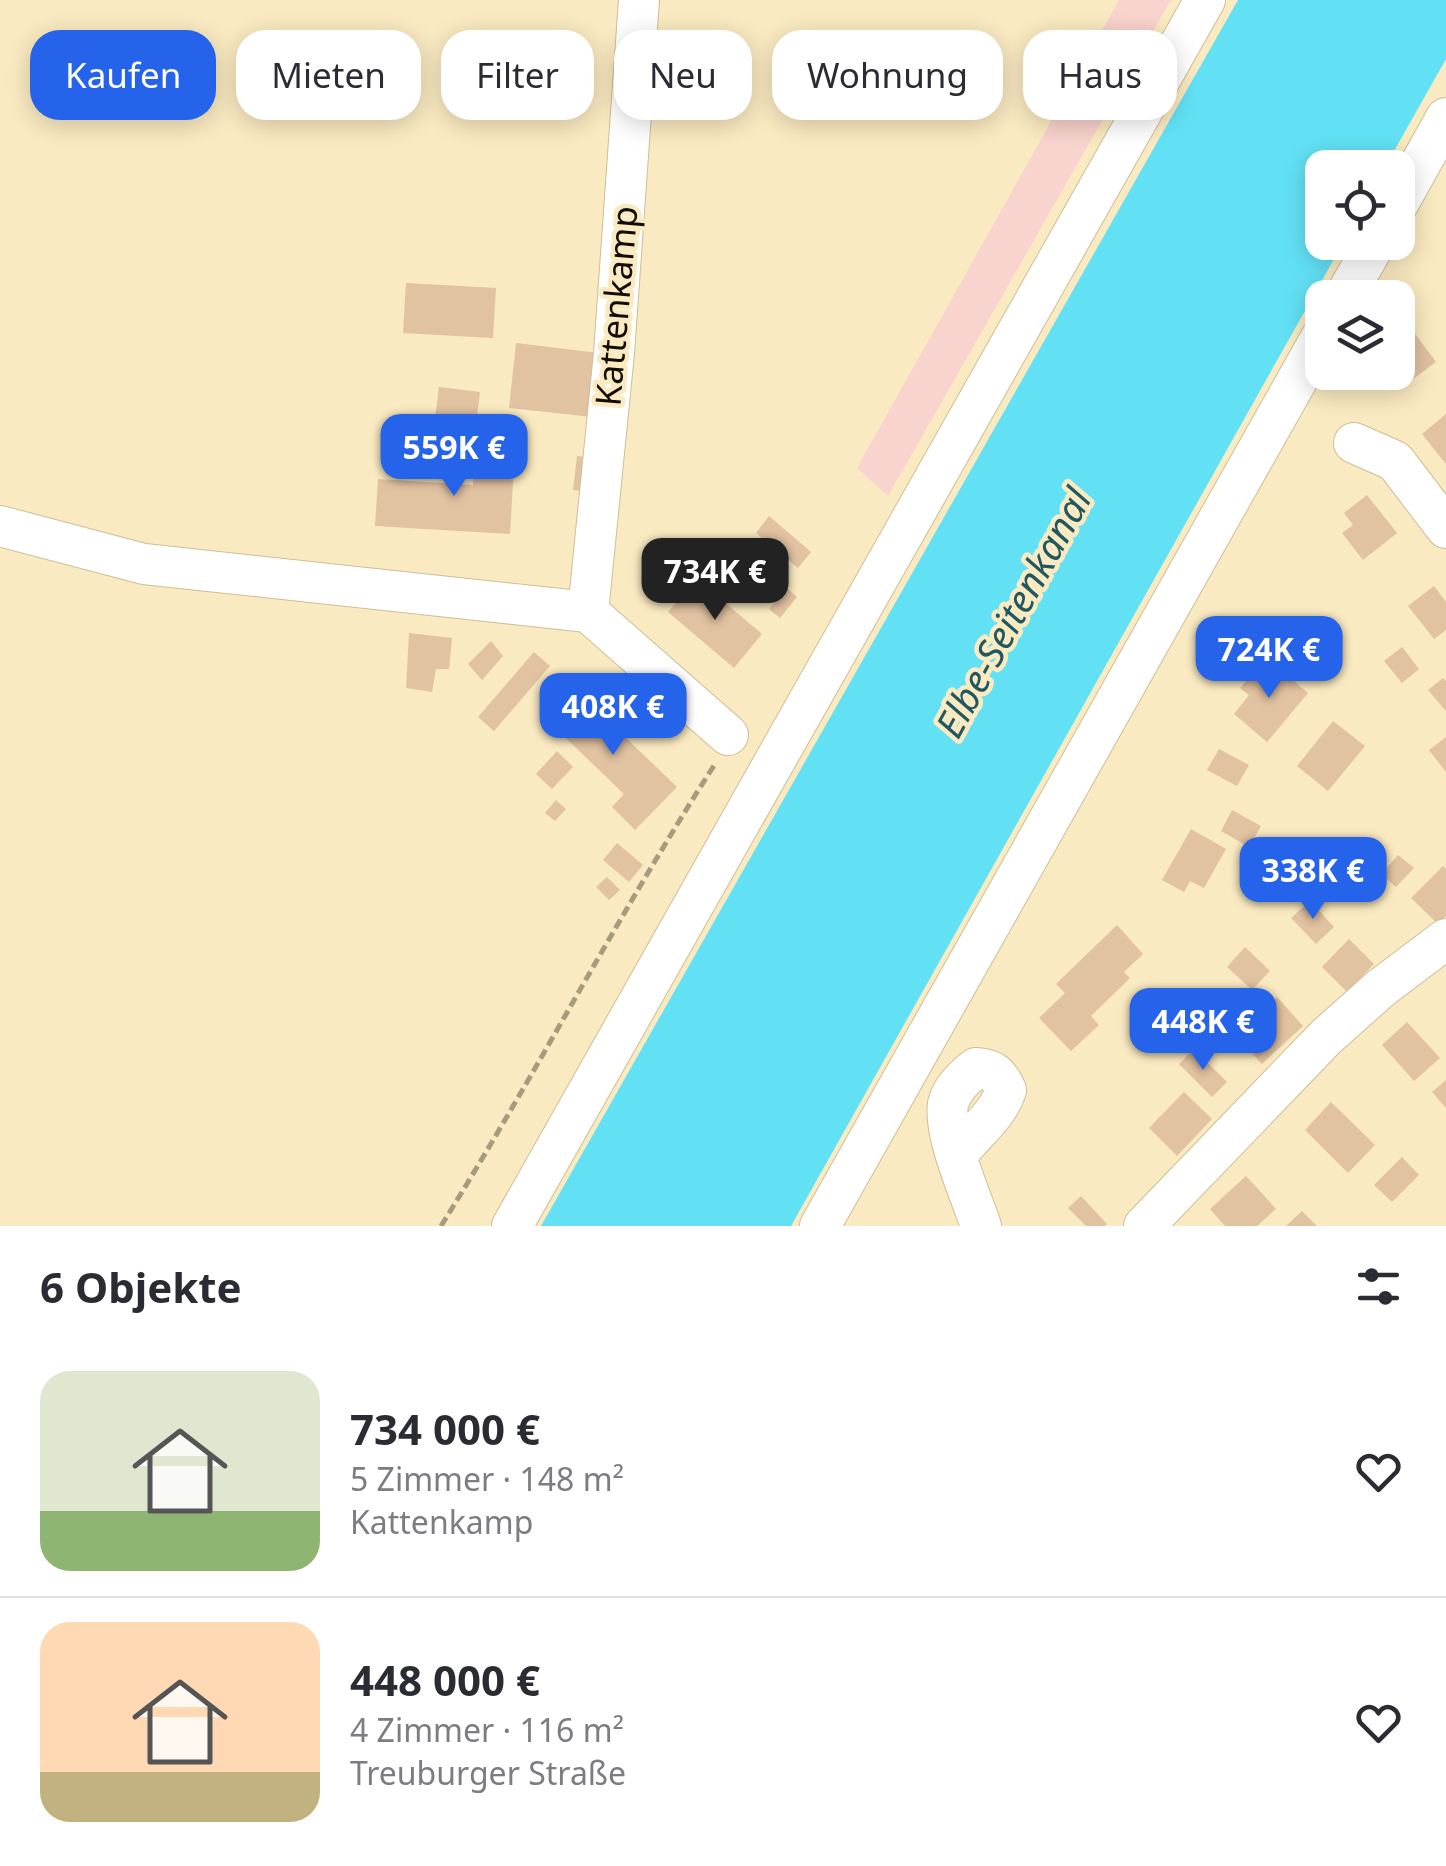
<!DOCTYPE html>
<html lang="de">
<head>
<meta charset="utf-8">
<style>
	body { margin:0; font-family:"Noto Sans",sans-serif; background:#f7f7f7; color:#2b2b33; height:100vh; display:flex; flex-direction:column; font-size:38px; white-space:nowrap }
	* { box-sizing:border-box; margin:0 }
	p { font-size:32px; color:#7c7c81 }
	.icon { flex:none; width:55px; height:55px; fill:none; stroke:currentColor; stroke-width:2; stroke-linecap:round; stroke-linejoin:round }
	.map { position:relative; height:1226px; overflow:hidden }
	.drawer { display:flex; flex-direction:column; background:#fff; flex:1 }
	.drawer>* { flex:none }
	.banner { position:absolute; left:30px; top:30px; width:1388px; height:90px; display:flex; gap:20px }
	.controls { position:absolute; left:1305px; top:150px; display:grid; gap:20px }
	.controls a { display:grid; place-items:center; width:110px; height:110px; border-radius:20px; background:#fff; box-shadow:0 5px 25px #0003; font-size:50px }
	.price { position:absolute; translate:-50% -85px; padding:0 22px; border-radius:20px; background:#2563eb; color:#fff; font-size:32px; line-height:65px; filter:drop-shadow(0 2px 5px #0008) }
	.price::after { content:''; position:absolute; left:50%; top:60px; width:30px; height:22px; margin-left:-15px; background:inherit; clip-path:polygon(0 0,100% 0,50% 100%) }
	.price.selected { background:#222; color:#fff }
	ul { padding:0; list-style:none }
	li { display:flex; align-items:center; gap:30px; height:250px; padding:0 40px }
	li+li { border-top:2px solid #e1e1e2 }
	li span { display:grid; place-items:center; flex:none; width:280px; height:200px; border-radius:30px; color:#555 }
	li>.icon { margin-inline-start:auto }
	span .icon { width:120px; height:120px; fill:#fffc; stroke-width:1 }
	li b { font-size:42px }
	h2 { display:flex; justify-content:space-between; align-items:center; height:120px; padding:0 40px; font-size:42px }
	.chip { padding:0 35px; border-radius:30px; background:#fff; box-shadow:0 5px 25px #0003; font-size:35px; line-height:90px }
	.chip.selected { background:#2563eb; color:#fff }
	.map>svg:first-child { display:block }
	.green { fill:#f9d3cd }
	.water { fill:#62e1f5 }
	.building { fill:#e1c2a1 }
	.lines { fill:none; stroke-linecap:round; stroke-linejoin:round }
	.minor-casing { stroke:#cebe96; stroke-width:42 }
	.path { stroke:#a79b7d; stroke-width:5; stroke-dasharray:10 5; stroke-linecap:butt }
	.minor { stroke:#fff; stroke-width:40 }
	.labels { text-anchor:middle; stroke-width:9; stroke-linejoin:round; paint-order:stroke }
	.street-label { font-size:35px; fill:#110b01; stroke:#faeac1 }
	.water-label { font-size:38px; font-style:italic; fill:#215760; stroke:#faeac1 }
</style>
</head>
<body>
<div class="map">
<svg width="1446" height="1226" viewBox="0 0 1446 1226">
	<rect width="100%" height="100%" fill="#faeac1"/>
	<path class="green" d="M1119 0H1171L888 496 857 468Z"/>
	<path class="water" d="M1238 0H1446V59L1385 167 1322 168V242L1343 243 791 1226H541Z"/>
	<path class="building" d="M406 283 496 288 493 338 403 333Z
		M1413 331 1436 362 1405 385 1398 375V343Z
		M516 343 599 353 592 417 509 408Z
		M439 387 480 392 476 424 435 418Z
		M1446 414V464L1422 434Z
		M475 446 515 449 510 534 375 526 378 479 473 485Z
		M577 456 597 458 594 492 573 490Z
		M1367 495 1397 533 1363 560 1342 533 1353 525 1344 513Z
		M769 516 811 552 798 568 756 533Z
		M697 579 762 634 734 668 668 612Z
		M1434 586 1446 602V630L1434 639 1408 606Z
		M787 588 797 597 780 618 769 609Z
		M409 633 452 638 449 669H436L432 692 406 688Z
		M491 641 503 656 482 680 468 664Z
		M1402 647 1419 669 1402 683 1384 661Z
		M534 652 550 666 494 731 478 717Z
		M1260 664 1269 672 1275 665 1308 693 1267 742 1234 714 1249 695 1240 688Z
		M1443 678 1446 681V711L1428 690Z
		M575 689 677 787 635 830 612 807 624 794 546 719Z
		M1333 721 1365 746 1328 791 1297 766Z
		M1446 737V772L1429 750Z
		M1219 749 1249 765 1237 786 1207 770Z
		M557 751 573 767 552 789 536 774Z
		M556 800 566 809 555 821 545 813Z
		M1232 810 1261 826 1249 847 1221 831Z
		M1191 829 1226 849 1204 888 1190 881 1184 892 1162 880Z
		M617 843 643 865 629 882 603 860Z
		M1398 855 1414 868 1396 887 1381 874Z
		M1443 866 1446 869V916L1438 924 1411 898Z
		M607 877 620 890 609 900 596 887Z
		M1310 901 1334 927 1316 944 1291 918Z
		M1117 925 1143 954 1124 972 1130 978 1091 1016 1099 1025 1071 1051 1039 1018 1065 993 1056 984Z
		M1349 939 1374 964 1347 992 1322 967Z
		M1245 947 1270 971 1252 990 1227 967Z
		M1277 997 1303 1026 1262 1064 1236 1036Z
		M1407 1022 1440 1058 1414 1081 1382 1045Z
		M1194 1049 1227 1082 1212 1097 1179 1064Z
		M1446 1080V1108L1432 1092Z
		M1184 1092 1212 1119 1177 1156 1149 1128Z
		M1331 1102 1375 1145 1348 1173 1305 1130Z
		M1402 1157 1419 1175 1392 1202 1374 1185Z
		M1246 1176 1276 1209 1257 1226H1225L1210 1209Z
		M1081 1196 1107 1224 1105 1226H1086L1068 1208Z
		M1302 1211 1317 1226H1286Z"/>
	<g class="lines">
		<g class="minor-casing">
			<path id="minor" d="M1398 204 1446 118
				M1344 298 1376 242
				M1354 443 1395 461 1446 528
				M0 526 144 564 588 612 728 735
				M588 612 614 353 639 0
				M957 1155C972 1134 998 1116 1006 1090 999 1075 994 1069 976 1068 964 1077 952 1088 948 1104 943 1134 971 1196 981 1226
				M512 1226 1205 0
				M820 1226 1322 336
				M1144 1226 1326 1037 1381 988 1446 939"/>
		</g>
		<path class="path" d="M441 1226C536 1074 618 915 715 764"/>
		<use href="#minor" class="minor"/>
	</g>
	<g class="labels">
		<g class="street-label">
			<text transform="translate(617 306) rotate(-85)" y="12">Kattenkamp</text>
		</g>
		<g class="water-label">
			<text transform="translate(1014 613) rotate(-61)" y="13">Elbe-Seitenkanal</text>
		</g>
	</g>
</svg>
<div class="controls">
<a><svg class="icon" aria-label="locate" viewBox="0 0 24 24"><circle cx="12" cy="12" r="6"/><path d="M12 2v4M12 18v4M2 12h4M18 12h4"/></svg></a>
<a><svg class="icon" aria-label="layers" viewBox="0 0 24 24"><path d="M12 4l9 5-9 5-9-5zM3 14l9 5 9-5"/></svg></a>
</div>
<b class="price" style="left:454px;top:499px">559K €</b>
<b class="price selected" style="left:715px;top:623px">734K €</b>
<b class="price" style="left:1269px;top:701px">724K €</b>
<b class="price" style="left:613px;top:758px">408K €</b>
<b class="price" style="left:1313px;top:922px">338K €</b>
<b class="price" style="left:1203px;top:1073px">448K €</b>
<div class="banner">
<a class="chip selected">Kaufen</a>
<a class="chip">Mieten</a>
<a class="chip">Filter</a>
<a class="chip">Neu</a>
<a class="chip">Wohnung</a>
<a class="chip">Haus</a>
</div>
</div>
<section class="drawer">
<h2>6 Objekte<svg class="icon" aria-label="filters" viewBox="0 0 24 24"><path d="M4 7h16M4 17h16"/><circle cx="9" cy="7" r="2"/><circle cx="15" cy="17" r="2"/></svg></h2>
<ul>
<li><span style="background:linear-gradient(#dfe7d0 70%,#8fb573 0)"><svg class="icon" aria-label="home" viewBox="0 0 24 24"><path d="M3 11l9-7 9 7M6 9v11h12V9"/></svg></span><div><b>734 000 €</b><p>5 Zimmer · 148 m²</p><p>Kattenkamp</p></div><svg class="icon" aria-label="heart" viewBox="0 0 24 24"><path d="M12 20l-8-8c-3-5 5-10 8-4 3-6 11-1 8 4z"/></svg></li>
<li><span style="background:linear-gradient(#ffd9b3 75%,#c2b280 0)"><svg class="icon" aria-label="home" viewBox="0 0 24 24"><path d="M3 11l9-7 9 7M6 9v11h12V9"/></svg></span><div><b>448 000 €</b><p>4 Zimmer · 116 m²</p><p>Treuburger Straße</p></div><svg class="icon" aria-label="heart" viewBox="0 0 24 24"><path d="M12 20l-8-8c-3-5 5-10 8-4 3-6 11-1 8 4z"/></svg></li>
</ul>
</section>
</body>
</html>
